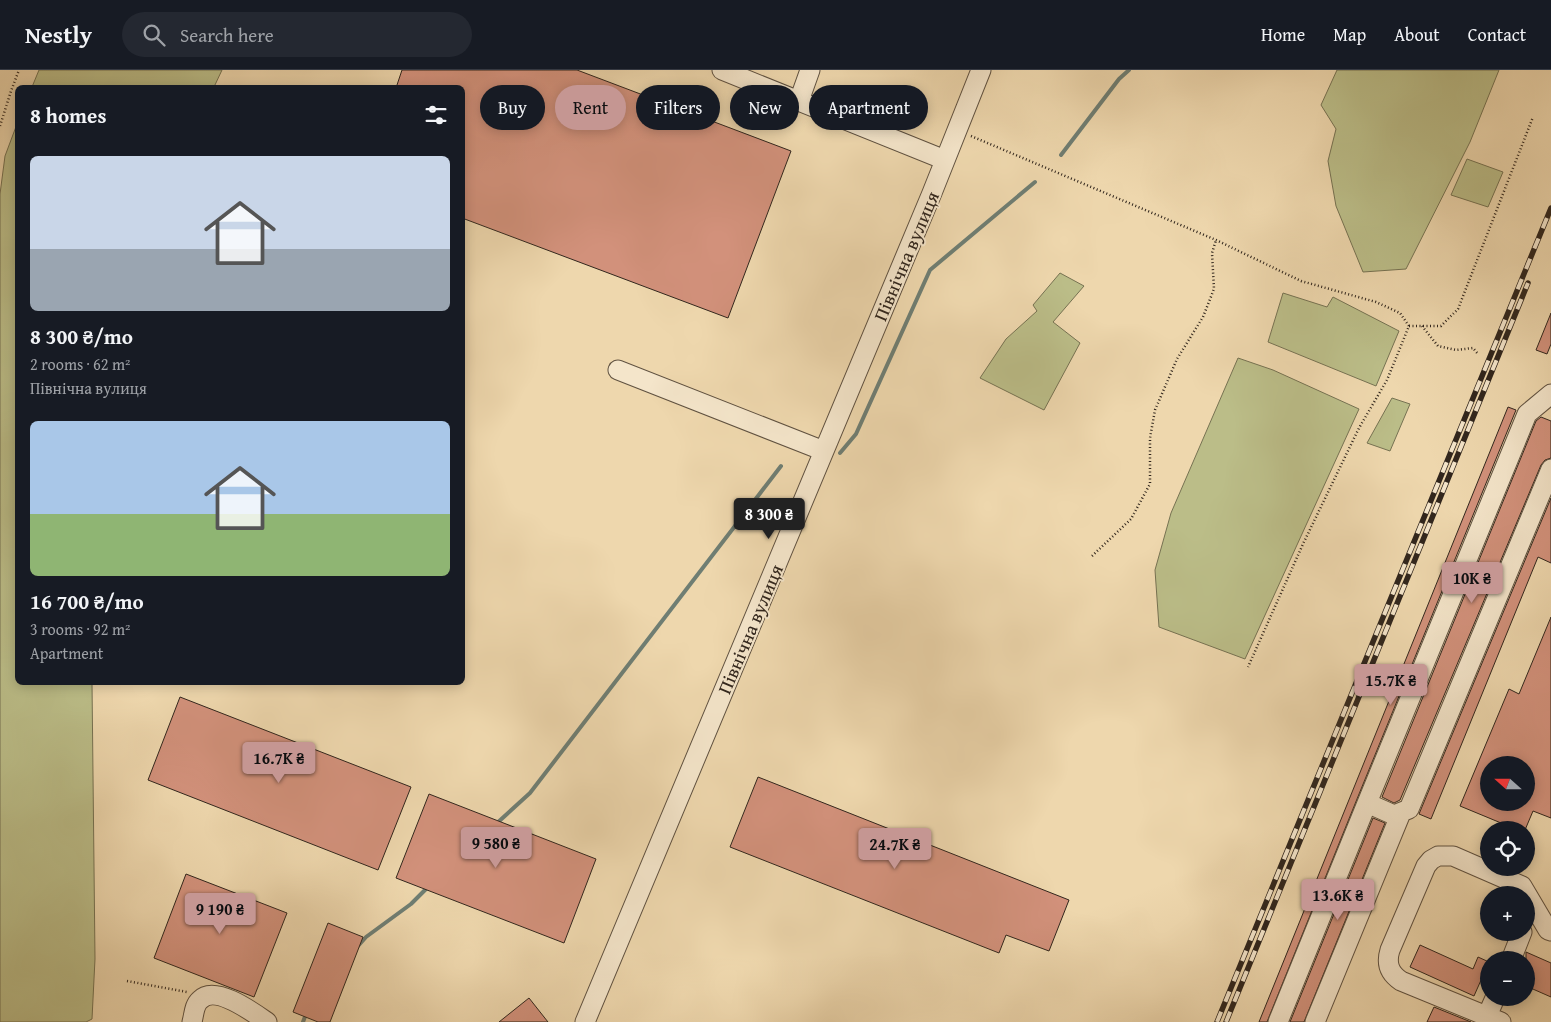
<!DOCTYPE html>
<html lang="en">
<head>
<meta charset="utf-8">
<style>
	body { margin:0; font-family:"Gentium Book Plus",serif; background:#242831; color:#f1f3f6; height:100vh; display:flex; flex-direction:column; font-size:19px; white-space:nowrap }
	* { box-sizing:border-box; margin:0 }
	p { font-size:16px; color:#9ea1a6 }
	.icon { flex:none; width:28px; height:28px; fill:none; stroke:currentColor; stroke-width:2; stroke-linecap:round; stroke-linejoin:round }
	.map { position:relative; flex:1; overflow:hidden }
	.side { position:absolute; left:15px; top:15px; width:450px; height:600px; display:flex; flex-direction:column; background:#171b24; border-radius:8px; box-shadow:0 2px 12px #0003 }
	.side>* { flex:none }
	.guide { position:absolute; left:480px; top:15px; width:475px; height:45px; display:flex; gap:10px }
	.needle { width:32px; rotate:291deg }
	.tools { position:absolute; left:1480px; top:686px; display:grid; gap:10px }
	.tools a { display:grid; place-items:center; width:55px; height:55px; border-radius:50%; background:#171b24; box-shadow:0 2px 12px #0003; font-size:25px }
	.price { position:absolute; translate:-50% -42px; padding:0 11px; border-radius:5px; background:#c59692; color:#111; font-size:16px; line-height:32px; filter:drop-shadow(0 1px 2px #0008) }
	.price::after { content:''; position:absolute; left:50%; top:30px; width:15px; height:11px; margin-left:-8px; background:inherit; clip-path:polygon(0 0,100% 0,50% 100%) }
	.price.active { background:#222; color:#fff }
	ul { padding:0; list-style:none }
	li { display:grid; align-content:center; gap:10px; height:265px; padding:0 15px }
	li span { display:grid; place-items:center; height:155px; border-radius:8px; color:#555 }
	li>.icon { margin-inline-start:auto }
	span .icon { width:90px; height:90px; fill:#fffc; stroke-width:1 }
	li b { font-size:21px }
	h2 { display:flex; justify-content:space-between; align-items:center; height:60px; padding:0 15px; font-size:21px }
	.chip { padding:0 18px; border-radius:22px; background:#171b24; box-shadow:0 2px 12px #0003; font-size:18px; line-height:45px }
	.chip.active { background:#c59692; color:#111 }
	header { display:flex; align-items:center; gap:30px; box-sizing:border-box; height:70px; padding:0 25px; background:#171b24; border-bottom:1px solid #363941 }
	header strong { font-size:24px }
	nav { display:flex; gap:28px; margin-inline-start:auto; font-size:18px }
	.search { width:350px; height:45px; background:#242831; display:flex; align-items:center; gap:12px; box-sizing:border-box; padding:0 18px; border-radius:28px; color:#9ea1a6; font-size:19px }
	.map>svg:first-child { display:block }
	.green { fill:#bbbd88; stroke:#767252 }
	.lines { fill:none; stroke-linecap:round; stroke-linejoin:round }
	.stream { stroke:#6f7e73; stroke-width:4 }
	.building { fill:#d2917b; stroke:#31261d; fill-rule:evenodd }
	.minor-casing { stroke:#605241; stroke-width:21 }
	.path { stroke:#31261d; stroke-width:2.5; stroke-dasharray:1 2.5; stroke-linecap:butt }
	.minor { stroke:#f4e5ca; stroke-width:19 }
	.rail-casing { stroke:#31261d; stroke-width:5.5 }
	.rail { stroke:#f4e5ca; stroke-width:4; stroke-dasharray:11; stroke-linecap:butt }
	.labels { text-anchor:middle; stroke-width:4; stroke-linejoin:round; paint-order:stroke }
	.street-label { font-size:19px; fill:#31261d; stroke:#f4e5ca }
</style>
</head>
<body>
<header>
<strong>Nestly</strong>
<div class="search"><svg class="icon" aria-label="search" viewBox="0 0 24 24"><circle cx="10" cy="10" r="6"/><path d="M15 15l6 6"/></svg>Search here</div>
<nav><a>Home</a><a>Map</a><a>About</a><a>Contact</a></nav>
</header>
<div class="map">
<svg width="1551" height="952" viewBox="0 0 1551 952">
	<rect width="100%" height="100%" fill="#eed7ad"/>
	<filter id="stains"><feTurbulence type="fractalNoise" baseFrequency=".004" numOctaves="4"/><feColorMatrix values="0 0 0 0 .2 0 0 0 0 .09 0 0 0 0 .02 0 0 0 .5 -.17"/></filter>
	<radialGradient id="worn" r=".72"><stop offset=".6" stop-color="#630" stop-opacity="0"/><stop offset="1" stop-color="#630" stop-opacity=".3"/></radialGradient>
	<path class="green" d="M39 0H222L214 17H32Z
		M1337 0H1499L1470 72 1406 199 1363 202 1336 136 1328 91 1336 59 1321 35Z
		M17 54 18 612 92 613 95 889 92 949 86 952H0V124L5 86Z
		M1467 89 1503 102 1488 137 1451 125Z
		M1060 203 1084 216 1053 252 1080 273 1044 340 980 308 1006 269 1037 241 1033 235Z
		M1283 223 1327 237 1333 227 1399 261 1376 316 1268 272Z
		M1238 288 1273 300 1359 339 1245 589 1159 557 1155 500 1171 443Z
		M1392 328 1410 334 1390 381 1367 373Z"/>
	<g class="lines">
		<path class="stream" d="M1061 85 1119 9 1129 0
			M840 383 856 364 930 200 1035 112
			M496 754 530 723 781 396
			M358 876 366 867 411 834 429 816
			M303 952 306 944"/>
	</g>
	<path class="building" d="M402 0H577L791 81 728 248 462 148V18H396Z
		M1551 243V274L1547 284 1536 280Z
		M1508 337 1516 340 1357 729 1267 952H1259Z
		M1541 347 1551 351V388L1545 390 1541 395 1400 730 1394 733 1382 727 1536 351Z
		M1551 428V493L1538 487 1431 749 1419 744Z
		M1551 547V748L1533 741 1525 760H1518L1460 736 1509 619 1519 624ZM1489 695H1526V732H1489Z
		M180 627 411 717 378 800 148 710Z
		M758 707 1069 830 1049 881 1006 865 999 883 730 777Z
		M429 724 596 789 564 873 396 808Z
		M1373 748 1385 753 1304 952H1290Z
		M186 804 287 843 254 927 154 888Z
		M328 853 363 867 330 952H318L293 942Z
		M1420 875 1473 899 1478 887 1489 892 1474 926 1410 897Z
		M1526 882 1551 893V927L1526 916Z
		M529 928 548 952H499Z
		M1434 937 1471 952H1427Z"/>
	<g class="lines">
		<g class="minor-casing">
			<path id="minor" d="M722 0 945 90
				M799 31 810 0
				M618 300 824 381
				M1367 733 1527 344 1551 324
				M1511 890 1522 862
				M1487 946 1495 928
				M192 952C194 945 194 935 200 930 215 914 254 943 267 952
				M585 952 932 123 981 0
				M1278 952 1367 733 1394 745 1409 739 1551 399
				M1315 952 1401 743
				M1501 952 1401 911C1389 903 1386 893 1390 880L1426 796 1431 790 1438 786H1453L1522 816 1548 860 1551 861"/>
		</g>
		<path class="path" d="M0 56 11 21 19 0
			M971 66 1216 170 1301 211 1376 232 1400 243 1409 256 1387 310 1359 358 1303 474 1248 597
			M1409 256H1441L1458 239 1533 47
			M1422 256 1438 276 1456 280 1473 278 1478 284
			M1092 486 1131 449 1150 414V368L1155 340 1177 289 1203 247 1214 219 1212 183 1216 170
			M127 911 187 922"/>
		<use href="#minor" class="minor"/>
		<g class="rail-casing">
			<path id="rail" d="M1217 952 1551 138
				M1226 952 1528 213"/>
		</g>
		<use href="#rail" class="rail"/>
	</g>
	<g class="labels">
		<g class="street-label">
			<text transform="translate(906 186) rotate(-67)" y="7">Північна вулиця</text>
			<text transform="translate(750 559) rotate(-67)" y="7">Північна вулиця</text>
		</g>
	</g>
	<rect width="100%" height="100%" filter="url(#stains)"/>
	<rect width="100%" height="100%" fill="url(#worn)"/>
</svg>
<div class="tools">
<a><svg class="needle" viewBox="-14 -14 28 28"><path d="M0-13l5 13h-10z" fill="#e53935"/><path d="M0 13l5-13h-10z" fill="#9ea1a6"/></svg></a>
<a><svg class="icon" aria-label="locate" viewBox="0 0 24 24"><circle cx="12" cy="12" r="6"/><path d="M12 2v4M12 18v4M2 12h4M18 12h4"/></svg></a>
<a>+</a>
<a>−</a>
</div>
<b class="price active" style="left:769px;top:470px">8 300 ₴</b>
<b class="price" style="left:1472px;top:534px">10K ₴</b>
<b class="price" style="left:1391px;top:636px">15.7K ₴</b>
<b class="price" style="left:279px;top:714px">16.7K ₴</b>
<b class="price" style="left:496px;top:799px">9 580 ₴</b>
<b class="price" style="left:895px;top:800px">24.7K ₴</b>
<b class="price" style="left:1338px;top:851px">13.6K ₴</b>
<b class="price" style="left:220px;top:865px">9 190 ₴</b>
<div class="guide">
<a class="chip">Buy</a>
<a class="chip active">Rent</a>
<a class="chip">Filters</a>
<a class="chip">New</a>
<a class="chip">Apartment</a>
</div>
<section class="side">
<h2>8 homes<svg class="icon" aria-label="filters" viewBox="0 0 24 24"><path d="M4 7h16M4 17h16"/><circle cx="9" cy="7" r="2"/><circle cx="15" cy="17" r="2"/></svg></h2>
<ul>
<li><span style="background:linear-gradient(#c9d6e8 60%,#9aa5b1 0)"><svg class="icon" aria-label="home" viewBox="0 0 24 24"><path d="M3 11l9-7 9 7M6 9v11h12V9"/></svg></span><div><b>8 300 ₴/mo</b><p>2 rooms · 62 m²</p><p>Північна вулиця</p></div></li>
<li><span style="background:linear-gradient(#a9c7e8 60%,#8fb573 0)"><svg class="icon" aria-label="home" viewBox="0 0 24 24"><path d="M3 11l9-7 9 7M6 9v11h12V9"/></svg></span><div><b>16 700 ₴/mo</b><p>3 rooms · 92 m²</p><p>Apartment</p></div></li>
</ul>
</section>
</div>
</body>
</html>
